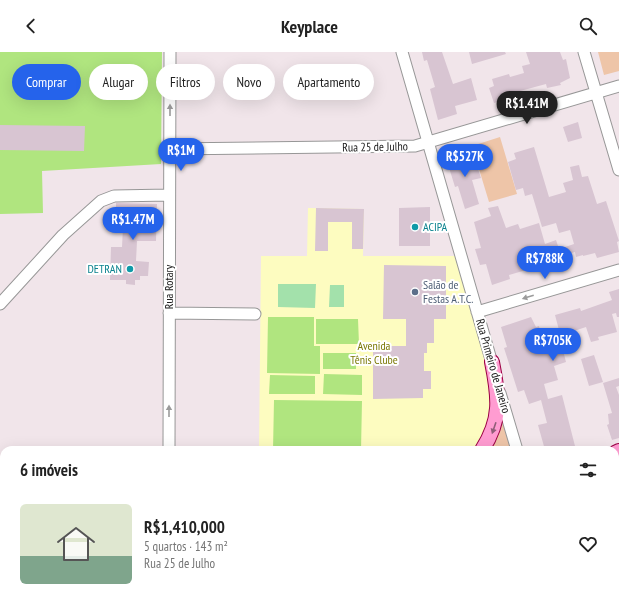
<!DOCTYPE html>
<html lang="pt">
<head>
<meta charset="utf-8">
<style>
	body { margin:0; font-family:"PT Sans Narrow",sans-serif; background:#f6f6f6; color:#222; height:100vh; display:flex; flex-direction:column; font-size:15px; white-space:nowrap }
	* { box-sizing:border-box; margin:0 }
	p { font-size:13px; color:#767676 }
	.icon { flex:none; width:22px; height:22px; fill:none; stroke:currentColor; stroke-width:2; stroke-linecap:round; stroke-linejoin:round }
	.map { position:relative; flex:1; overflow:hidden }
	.drawer { position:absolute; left:0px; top:394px; width:619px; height:156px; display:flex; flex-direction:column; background:#fff; border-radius:12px 12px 0 0; box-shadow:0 4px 16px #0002 }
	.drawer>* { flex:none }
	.hud { position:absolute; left:12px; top:12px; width:400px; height:36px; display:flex; gap:8px }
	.price { position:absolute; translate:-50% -34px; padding:0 9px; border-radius:14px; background:#2563eb; color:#fff; font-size:13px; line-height:26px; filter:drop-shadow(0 1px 2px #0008) }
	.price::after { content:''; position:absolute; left:50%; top:24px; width:12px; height:9px; margin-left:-6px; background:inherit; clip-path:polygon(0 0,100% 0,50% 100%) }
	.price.current { background:#222; color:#fff }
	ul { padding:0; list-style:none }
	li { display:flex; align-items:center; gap:12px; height:100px; padding:0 20px }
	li+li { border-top:1px solid #e0e0e0 }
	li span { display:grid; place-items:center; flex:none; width:112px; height:80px; border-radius:6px; color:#555 }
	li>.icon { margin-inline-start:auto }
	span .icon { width:48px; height:48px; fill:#fffc; stroke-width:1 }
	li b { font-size:17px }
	h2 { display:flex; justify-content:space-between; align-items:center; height:48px; padding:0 20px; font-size:17px }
	.chip { padding:0 14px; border-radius:18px; background:#fff; box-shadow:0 4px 16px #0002; font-size:14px; line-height:36px }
	.chip.current { background:#2563eb; color:#fff }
	header { display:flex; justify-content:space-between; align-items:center; height:52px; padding:0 20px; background:#fff; font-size:18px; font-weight:600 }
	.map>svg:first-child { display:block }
	.grass { fill:#eec5a8 }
	.park { fill:#fdfcc0 }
	.pitch { fill:#b0e57f }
	.water { fill:#a3e1ab }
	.building { fill:#d8c5d2 }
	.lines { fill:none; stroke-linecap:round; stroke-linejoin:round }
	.minor-casing { stroke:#979797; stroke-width:13 }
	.major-casing { stroke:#9b0043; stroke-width:16 }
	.minor { stroke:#fff; stroke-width:11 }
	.major { stroke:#ff9cd1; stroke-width:14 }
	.oneway { fill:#9b9b9b }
	.oneway2 { fill:#905e78 }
	.culture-dot { fill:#0f9aa8; stroke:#fff; stroke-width:1.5 }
	.service-dot { fill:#5c6f8a; stroke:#fff; stroke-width:1.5 }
	.labels { text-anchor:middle; stroke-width:4; stroke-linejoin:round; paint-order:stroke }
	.street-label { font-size:12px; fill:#202020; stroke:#fff }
	.culture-label { font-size:12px; fill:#0d838f; stroke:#fff; text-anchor:start }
	.service-label { font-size:12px; fill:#4e5e75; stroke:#fff; text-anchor:start }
	.park-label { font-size:12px; fill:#7b7906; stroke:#fff }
</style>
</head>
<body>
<header><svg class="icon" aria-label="back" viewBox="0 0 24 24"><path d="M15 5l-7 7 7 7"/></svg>Keyplace<svg class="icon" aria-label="search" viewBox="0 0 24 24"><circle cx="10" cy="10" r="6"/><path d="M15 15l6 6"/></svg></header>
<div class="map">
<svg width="619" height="550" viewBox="0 0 619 550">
	<rect width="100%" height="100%" fill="#f1e5ea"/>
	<path class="grass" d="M598 0H619V19L604 23Z
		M500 85 517 142 489 150 472 94Z
		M502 357 514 398H484Z"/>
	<path class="park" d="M308 156 364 157 363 204H461L496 336 482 398H259L261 204H307Z"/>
	<path class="pitch" d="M0 0H162L161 112 42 119 43 161 0 162Z
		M268 265H314V294H320V322L267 321Z
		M316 267H358L359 292H316Z
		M323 301H356V317H323Z
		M324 322 362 323V343L323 342Z
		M270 323 315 324V342H269Z
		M274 348 362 349 361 398H273Z"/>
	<path class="water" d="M278 232H316L315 256 278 255Z
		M330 233H344V255H329Z"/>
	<path class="building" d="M422 0H442L453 32 471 26 477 48 455 54 457 62 438 68 430 37 435 35 427 8 424 9Z
		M469 0H505L506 2 472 12Z
		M526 0H560L563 8 566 7 570 26 560 31 561 33 547 36 546 32 509 42 510 46 494 51 489 36 494 34 492 27 509 22 510 25 524 21 522 14 530 12Z
		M578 70 582 86 568 90 563 75Z
		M0 73 85 74 84 99 0 98Z
		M534 95 549 145 566 140 563 131 573 128 570 115 579 113 582 125 588 124 597 152 606 149 619 189 617 190 619 200 597 206 595 201 583 204V203L576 205 575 200 561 204 562 208 558 209V211L541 217 540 214 509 223 510 227 492 233 486 212 480 213 475 197 481 196 474 170 491 164 488 156 498 154 506 176 518 172 520 177 539 171 545 192 556 188 559 197 574 192 570 178 559 181 556 171 542 175 532 142 525 144 523 136 516 138 508 110 516 107 514 101Z
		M473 101 481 126 472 128 479 152 465 157 458 134 455 135 447 109Z
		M116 151 157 152 156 189H137L136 209 149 210 148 224H140V228H135V233L126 232V228H110L111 195H122L123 175 116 161Z
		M430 155V194H399V156Z
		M316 156 364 157 363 197H352V170H328V199H315Z
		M384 213 446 214V267H434V291H427V301H424V319H431V337H423V346L373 347V294H406V267H383Z
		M619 237V265H617L616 261 612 262 617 280 598 285 599 288 591 290 586 275 571 280 572 284 569 285 572 295 563 298 566 310 554 314 558 328 544 332 548 347 562 343 576 398H545L538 373 547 371 541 348 529 352 524 338 518 340 504 296 507 295 501 275 531 265 536 275 539 274 541 283 559 278 555 263 580 256 581 259 612 248 609 240Z
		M594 303 603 330 589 334 581 307Z
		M619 326V334L616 335 619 343V386L612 388 607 373 609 372 608 362 612 361 603 331Z"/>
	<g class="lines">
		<g class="minor-casing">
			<path id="minor" d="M402 0 494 318
				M584 0 619 118
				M169 97 415 94 619 34
				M0 252 63 183 101 149 114 144 169 143
				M477 260 619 218
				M169 261 255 262
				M500 341 517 398
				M169 398 170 0
				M37 546V550
				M267 546V550
				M434 546V550
				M561 546 562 550"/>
		</g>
		<g class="major-casing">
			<path id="major" d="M482 398C502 367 499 345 492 310
				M615 401 619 399
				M0 418H4
				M615 419 619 418
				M0 439H4"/>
		</g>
		<use href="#minor" class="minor"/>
		<use href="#major" class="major"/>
	</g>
	<defs><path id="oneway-solid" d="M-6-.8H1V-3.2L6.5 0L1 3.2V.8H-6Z"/></defs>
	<g class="oneway">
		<use href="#oneway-solid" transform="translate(170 58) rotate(-90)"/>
		<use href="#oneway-solid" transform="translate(528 245) rotate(163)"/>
		<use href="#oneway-solid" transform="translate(169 359) rotate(-90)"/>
	</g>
	<use class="oneway2" href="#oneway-solid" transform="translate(494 376) rotate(109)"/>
	<g class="culture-dot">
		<circle cx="415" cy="175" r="4"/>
		<circle cx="130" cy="217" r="4"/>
	</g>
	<circle class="service-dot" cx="415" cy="240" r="4"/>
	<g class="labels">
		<g class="street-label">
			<text transform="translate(375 95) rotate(-1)" y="4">Rua 25 de Julho</text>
			<text transform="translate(169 235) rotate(-90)" y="4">Rua Rotary</text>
			<text transform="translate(493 314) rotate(74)" y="4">Rua Primeiro de Janeiro</text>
		</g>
		<g class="culture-label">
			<text x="423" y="179">ACIPA</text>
			<text x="122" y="221" text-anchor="end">DETRAN</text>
		</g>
		<g class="service-label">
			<text x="423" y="237">Salão de<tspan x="423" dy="14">Festas A.T.C.</tspan></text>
		</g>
		<g class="park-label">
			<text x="374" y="298">Avenida<tspan x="374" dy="14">Tênis Clube</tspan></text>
		</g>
	</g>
</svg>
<b class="price current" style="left:527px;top:73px">R$1.41M</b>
<b class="price" style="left:181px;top:120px">R$1M</b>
<b class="price" style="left:465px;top:126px">R$527K</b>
<b class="price" style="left:133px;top:189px">R$1.47M</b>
<b class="price" style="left:545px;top:228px">R$788K</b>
<b class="price" style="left:553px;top:310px">R$705K</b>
<div class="hud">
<a class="chip current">Comprar</a>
<a class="chip">Alugar</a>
<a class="chip">Filtros</a>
<a class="chip">Novo</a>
<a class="chip">Apartamento</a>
</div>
<section class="drawer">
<h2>6 imóveis<svg class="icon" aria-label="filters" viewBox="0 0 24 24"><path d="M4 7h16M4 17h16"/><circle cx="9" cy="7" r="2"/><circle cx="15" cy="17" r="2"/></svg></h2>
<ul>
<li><span style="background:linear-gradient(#dfe7d0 65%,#7fa58c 0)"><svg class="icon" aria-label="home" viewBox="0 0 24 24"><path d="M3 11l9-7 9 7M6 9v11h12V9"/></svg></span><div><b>R$1,410,000</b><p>5 quartos · 143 m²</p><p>Rua 25 de Julho</p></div><svg class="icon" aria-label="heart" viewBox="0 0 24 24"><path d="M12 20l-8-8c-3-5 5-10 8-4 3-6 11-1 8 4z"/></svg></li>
</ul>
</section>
</div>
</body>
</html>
